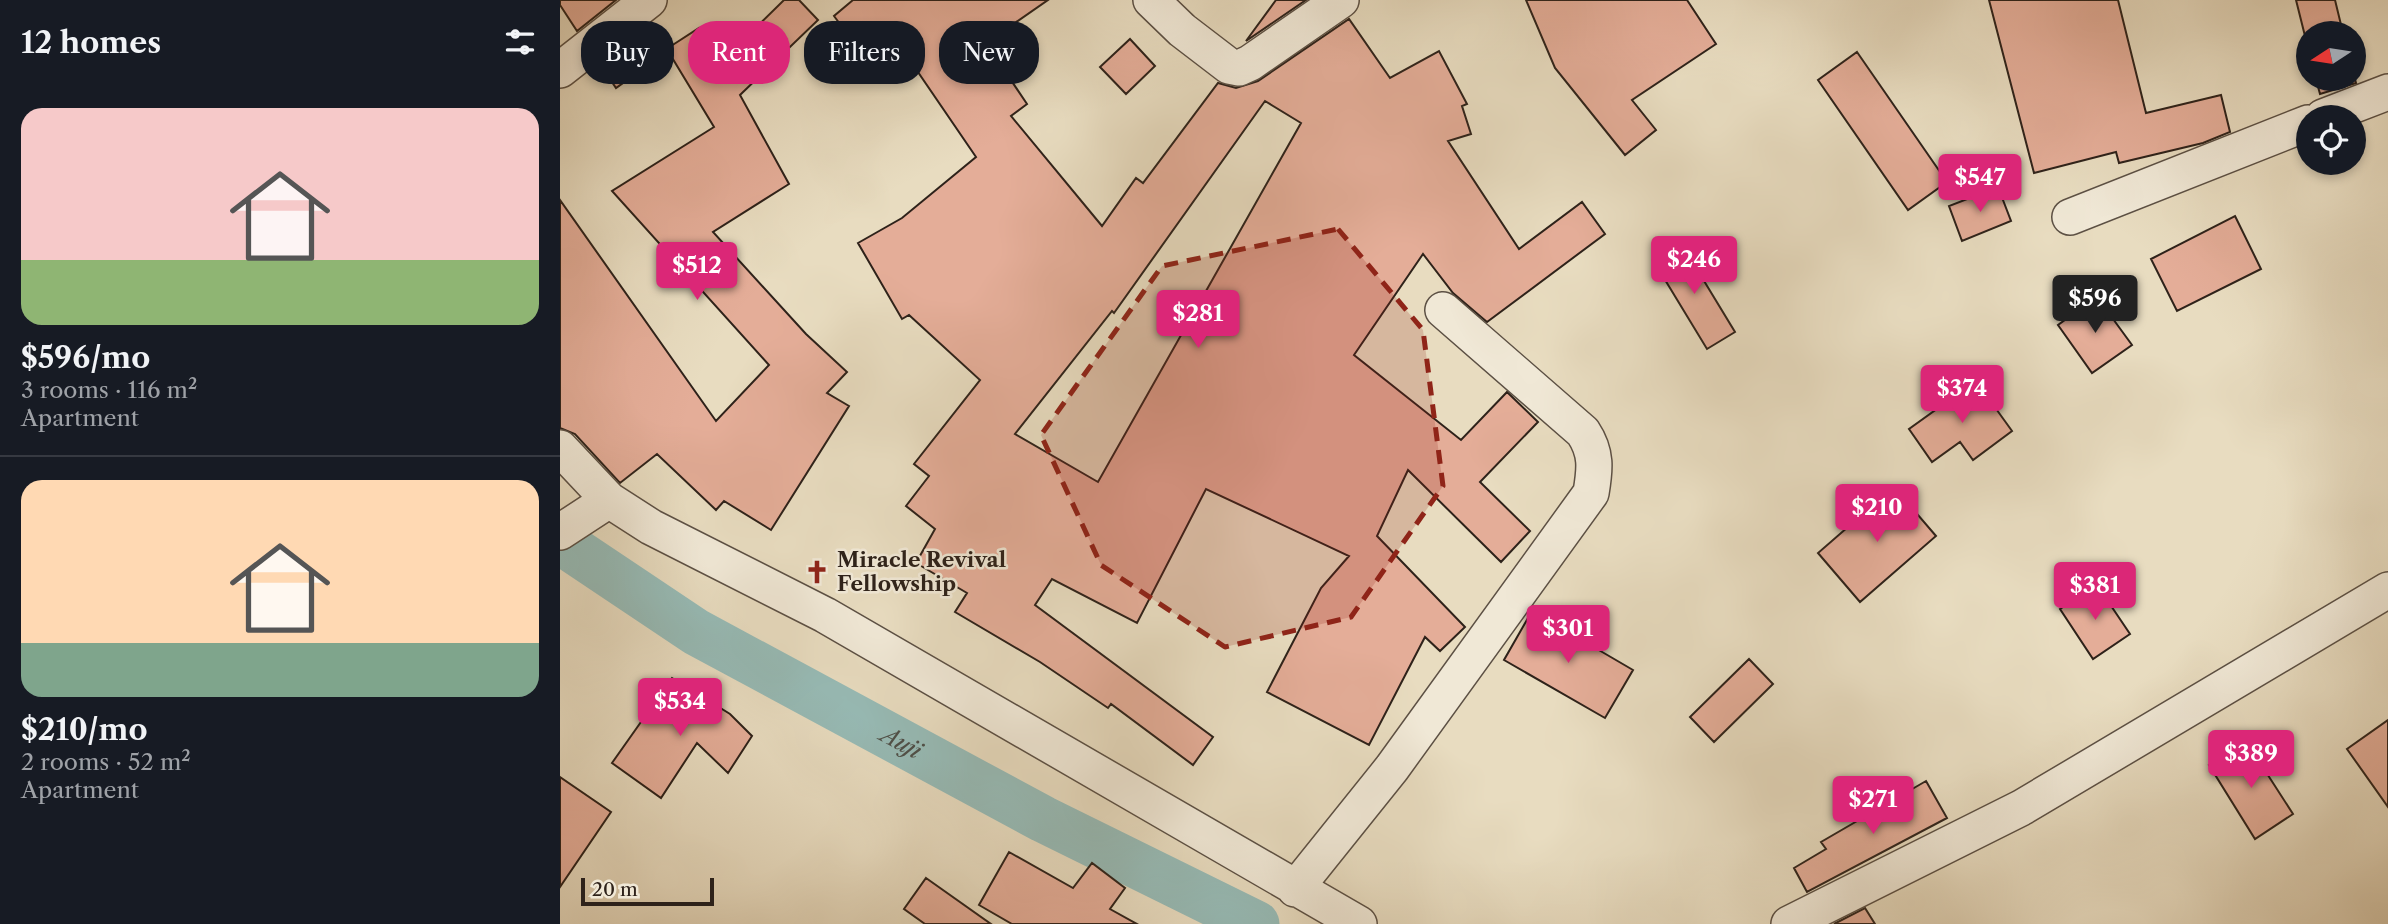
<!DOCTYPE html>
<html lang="en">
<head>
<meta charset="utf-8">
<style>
	body { margin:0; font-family:"Libre Caslon Text",serif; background:#20242c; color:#f1f3f6; height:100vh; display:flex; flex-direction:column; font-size:26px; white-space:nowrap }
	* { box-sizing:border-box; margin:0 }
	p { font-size:23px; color:#9ea1a6 }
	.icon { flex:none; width:38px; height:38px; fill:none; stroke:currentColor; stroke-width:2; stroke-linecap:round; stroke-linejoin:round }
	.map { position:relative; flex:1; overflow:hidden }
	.drawer { display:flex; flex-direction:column; background:#171b24; width:560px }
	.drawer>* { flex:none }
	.hud { position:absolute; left:21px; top:21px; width:665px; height:63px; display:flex; gap:14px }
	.needle { width:46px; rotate:258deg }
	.buttons { position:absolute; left:1736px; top:21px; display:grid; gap:14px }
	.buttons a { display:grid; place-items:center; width:70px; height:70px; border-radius:50%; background:#171b24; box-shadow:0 4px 10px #0003; font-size:35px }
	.scale { position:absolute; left:21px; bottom:18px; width:133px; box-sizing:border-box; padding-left:7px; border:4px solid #2e221a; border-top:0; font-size:19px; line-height:24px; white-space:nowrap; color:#2e221a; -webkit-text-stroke:5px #f0e8d6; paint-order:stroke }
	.price { position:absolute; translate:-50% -60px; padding:0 16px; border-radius:7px; background:#db2777; color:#fff; font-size:23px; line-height:46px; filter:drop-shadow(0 2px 4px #0008) }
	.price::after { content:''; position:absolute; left:50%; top:42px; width:21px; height:16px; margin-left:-10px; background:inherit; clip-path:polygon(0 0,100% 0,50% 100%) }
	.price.selected { background:#222; color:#fff }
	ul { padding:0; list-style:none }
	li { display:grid; align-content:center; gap:14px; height:371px; padding:0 21px }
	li+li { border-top:2px solid #363941 }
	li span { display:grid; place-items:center; height:217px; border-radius:21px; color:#555 }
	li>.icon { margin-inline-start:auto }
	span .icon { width:126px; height:126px; fill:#fffc; stroke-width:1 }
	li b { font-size:30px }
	h2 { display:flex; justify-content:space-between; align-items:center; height:84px; padding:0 21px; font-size:30px }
	.pill { padding:0 24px; border-radius:28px; background:#171b24; box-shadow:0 4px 10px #0003; font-size:24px; line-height:63px }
	.pill.selected { background:#db2777; color:#fff }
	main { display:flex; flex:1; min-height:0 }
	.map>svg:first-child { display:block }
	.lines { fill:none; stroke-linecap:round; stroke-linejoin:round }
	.canal { stroke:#97bbb6; stroke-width:47 }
	.building { fill:#e4ad98; stroke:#2e221a; stroke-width:2; fill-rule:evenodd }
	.minor-casing { stroke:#5c5044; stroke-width:38 }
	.minor { stroke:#f0e8d6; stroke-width:35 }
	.marked { fill:#8f2418; fill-opacity:0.2; stroke:#8f2418; stroke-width:5; stroke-dasharray:14 9; stroke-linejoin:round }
	.labels { text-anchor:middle; stroke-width:5; stroke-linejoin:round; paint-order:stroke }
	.poi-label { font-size:21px; font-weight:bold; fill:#2e221a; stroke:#f0e8d6; text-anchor:start }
	.water-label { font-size:23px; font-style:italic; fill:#4e5049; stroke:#f0e8d6 }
</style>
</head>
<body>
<main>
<section class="drawer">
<h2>12 homes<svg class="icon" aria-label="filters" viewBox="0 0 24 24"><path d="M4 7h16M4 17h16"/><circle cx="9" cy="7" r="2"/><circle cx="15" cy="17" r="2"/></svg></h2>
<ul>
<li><span style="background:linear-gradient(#f6c9c9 70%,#8fb573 0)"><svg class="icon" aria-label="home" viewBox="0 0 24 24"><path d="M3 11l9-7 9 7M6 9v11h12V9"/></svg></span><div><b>$596/mo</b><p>3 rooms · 116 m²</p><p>Apartment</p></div></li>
<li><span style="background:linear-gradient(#ffd9b3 75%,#7fa58c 0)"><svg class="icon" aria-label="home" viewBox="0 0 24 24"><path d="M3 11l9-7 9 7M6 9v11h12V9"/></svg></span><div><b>$210/mo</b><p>2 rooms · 52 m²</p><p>Apartment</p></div></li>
</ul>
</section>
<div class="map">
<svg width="1828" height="924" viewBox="0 0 1828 924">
	<rect width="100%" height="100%" fill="#e8dcc0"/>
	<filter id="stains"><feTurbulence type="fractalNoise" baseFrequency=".00286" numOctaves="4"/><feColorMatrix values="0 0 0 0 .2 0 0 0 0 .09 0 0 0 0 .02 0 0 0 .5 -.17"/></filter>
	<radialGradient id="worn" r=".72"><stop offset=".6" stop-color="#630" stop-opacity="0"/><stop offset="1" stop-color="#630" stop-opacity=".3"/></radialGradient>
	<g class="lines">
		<path class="canal" id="s1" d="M0 541 136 632 483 819 696 924"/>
	</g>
	<path class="building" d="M0 0H56L17 31 0 5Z
		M224 0H239L258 20 180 95 229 184 153 232 246 334 287 372 267 393 289 406 211 530 164 501 156 510 97 454 60 483 15 434 0 428V200L156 421 209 365 52 191 154 127 108 51 56 88 40 64 91 24 108 48 139 28 160 63Z
		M293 0H488L426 43 467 104 451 116 542 226 576 178 583 183 658 83 676 88 698 81 789 19 830 78 879 51 907 104 902 106 911 134 888 141 959 249 1022 202 1045 234 927 322 893 293 863 254 794 355 901 440 947 392 978 422 920 482 970 531 941 562 848 470 817 536 905 627 880 651 865 637 809 745 707 692 761 588 789 556 646 489 577 623 492 579 475 605 653 737 633 765 551 704 548 708 480 662 395 612 407 593 356 563 375 529 346 506 369 476 354 464 420 380 349 315 342 319 298 243 342 218 416 157 349 59 321 79 274 16ZM705 101 741 123 538 482 455 434 552 311 554 313Z
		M716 0H746L686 41Z
		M966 0H1127L1156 44 1072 100 1096 130 1065 155 995 68Z
		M1429 0H1558L1586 113 1661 95 1670 132 1643 143 1559 163 1556 152 1474 173Z
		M1736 0H1775L1783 33H1748V48Z
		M570 39 595 66 566 94 540 67Z
		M1297 52 1387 182 1348 210 1258 80Z
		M1794 75 1796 83 1760 94 1756 79H1794Z
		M1438 187 1451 221 1402 241 1389 206Z
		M1675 216 1701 269 1617 311 1591 259Z
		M1121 243 1175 332 1147 349 1093 260Z
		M1537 297 1572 345 1532 373 1498 325Z
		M1416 381 1452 431 1413 460 1400 442 1372 462 1349 429Z
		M1334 487 1376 536 1300 602 1258 553Z
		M1537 585 1570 634 1533 659 1500 609Z
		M972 611 1073 670 1045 718 944 660Z
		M1189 659 1213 684 1154 742 1130 717Z
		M112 678 170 714 192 736 168 773 137 743 101 798 52 763Z
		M1828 720V807L1787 749Z
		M1686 741 1733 814 1695 839 1649 765Z
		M0 777 51 812 0 887Z
		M1366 781 1387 818 1247 892 1234 868 1266 849 1261 842Z
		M449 852 513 888 532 863 565 888 550 909 577 924H452L419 905Z
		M366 878 431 924H365L344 909Z
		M1305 908 1315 924H1274Z"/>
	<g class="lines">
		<g class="minor-casing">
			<path id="minor" d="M591 0 622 30 669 66 679 68 690 63 781 0
				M0 70 89 0
				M1763 117 1828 92
				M1510 217 1748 123
				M0 448 49 500 91 527 265 615 799 924
				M0 532 49 500
				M735 889 832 768 1031 493C1035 469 1037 453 1023 432L883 310
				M1229 924 1461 808 1828 590"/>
		</g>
		<use href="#minor" class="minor"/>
	</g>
	<path class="marked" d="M778 229 863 330 883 486 791 617 665 647 541 565 481 435 602 266Z"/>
	<defs>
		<g id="church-bare" transform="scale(1.89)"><path d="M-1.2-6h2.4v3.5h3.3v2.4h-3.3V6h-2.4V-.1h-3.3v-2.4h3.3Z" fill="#8f2418" stroke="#f0e8d6" stroke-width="2.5" paint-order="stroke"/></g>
	</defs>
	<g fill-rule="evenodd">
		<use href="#church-bare" x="257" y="572"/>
	</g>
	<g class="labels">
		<g class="poi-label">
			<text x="277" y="567">Miracle Revival<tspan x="277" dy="24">Fellowship</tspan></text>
		</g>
		<g class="water-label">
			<text dy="8" stroke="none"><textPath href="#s1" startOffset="397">Auji</textPath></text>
		</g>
	</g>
	<rect width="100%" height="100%" filter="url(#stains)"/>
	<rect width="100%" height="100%" fill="url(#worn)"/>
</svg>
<div class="buttons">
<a><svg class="needle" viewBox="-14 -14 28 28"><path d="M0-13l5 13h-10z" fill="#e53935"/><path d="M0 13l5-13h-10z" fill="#9ea1a6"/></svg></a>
<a><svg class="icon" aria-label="locate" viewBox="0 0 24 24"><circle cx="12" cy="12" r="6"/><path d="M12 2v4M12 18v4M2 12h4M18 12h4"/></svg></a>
</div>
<div class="scale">20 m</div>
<b class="price" style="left:1420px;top:214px">$547</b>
<b class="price" style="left:1134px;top:296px">$246</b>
<b class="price" style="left:137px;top:302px">$512</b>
<b class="price selected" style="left:1535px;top:335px">$596</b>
<b class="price" style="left:638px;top:350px">$281</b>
<b class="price" style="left:1402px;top:425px">$374</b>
<b class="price" style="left:1317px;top:544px">$210</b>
<b class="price" style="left:1535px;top:622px">$381</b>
<b class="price" style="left:1008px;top:665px">$301</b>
<b class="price" style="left:120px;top:738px">$534</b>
<b class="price" style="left:1691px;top:790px">$389</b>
<b class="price" style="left:1313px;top:836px">$271</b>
<div class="hud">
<a class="pill">Buy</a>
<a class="pill selected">Rent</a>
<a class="pill">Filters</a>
<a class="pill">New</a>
</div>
</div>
</main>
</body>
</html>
